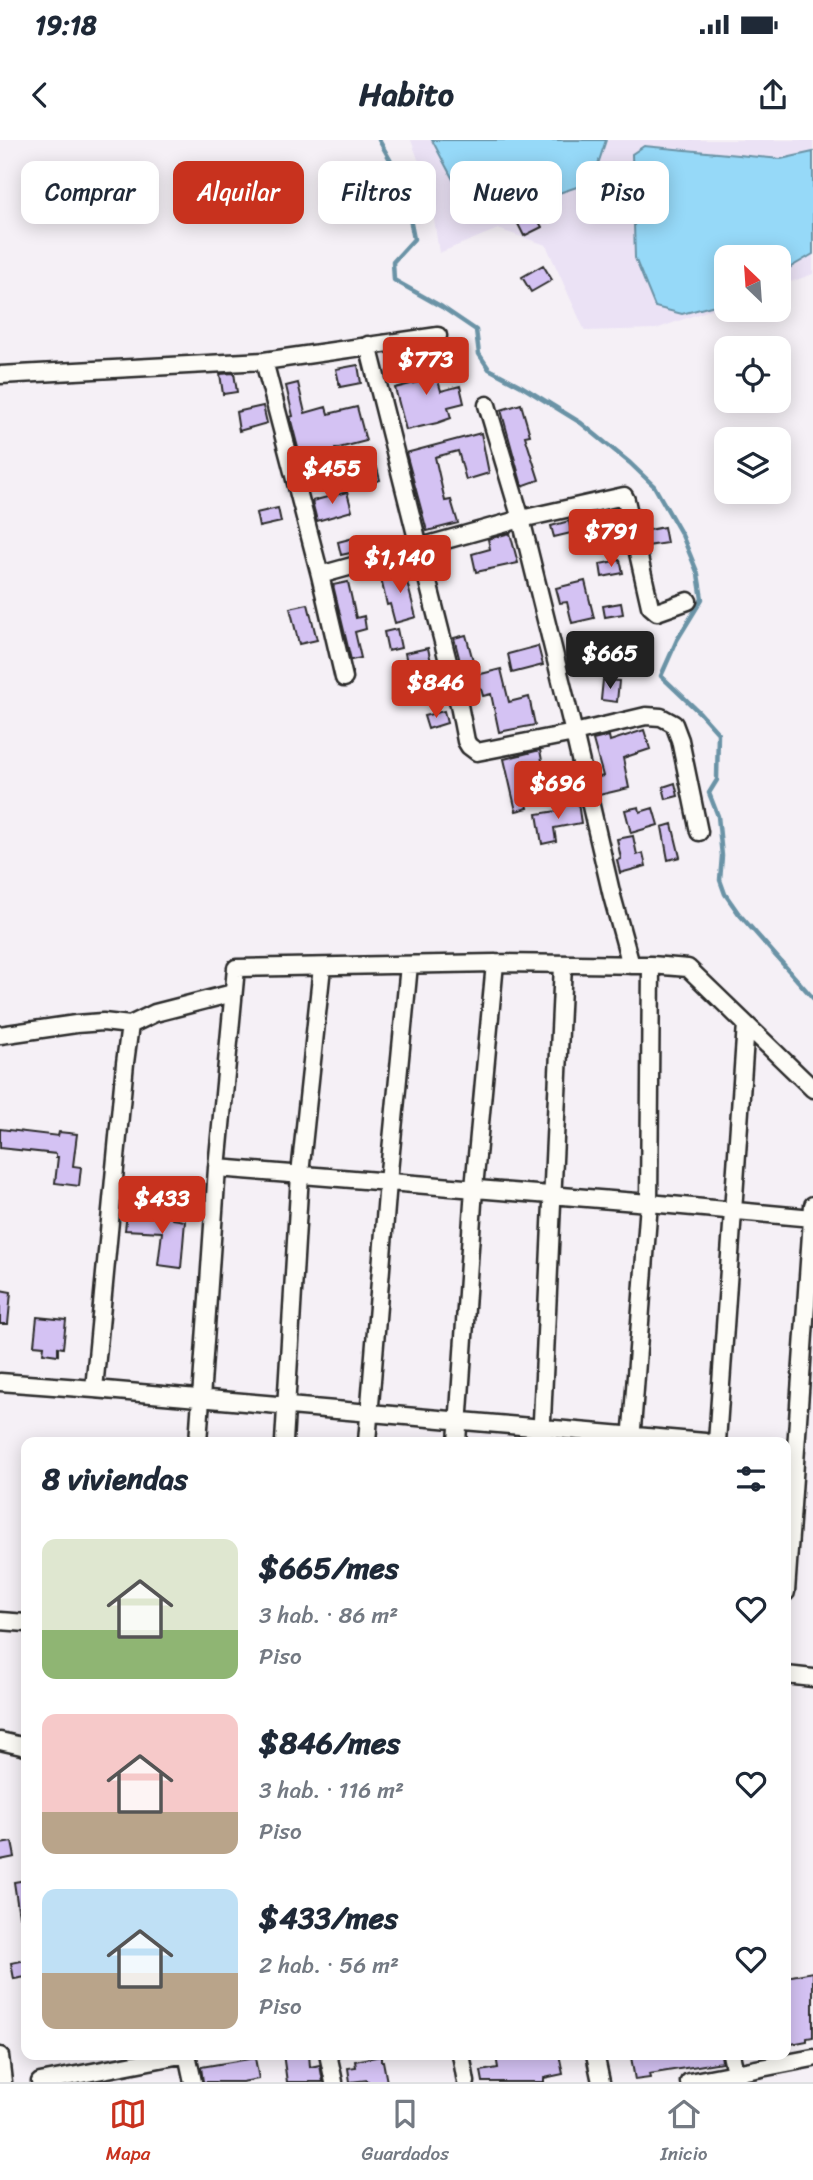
<!DOCTYPE html>
<html lang="es">
<head>
<meta charset="utf-8">
<style>
	body { margin:0; font-family:Sriracha,sans-serif; background:#f6f6f7; color:#1f2937; height:100vh; display:flex; flex-direction:column; font-size:26px; white-space:nowrap }
	* { box-sizing:border-box; margin:0 }
	p { font-size:23px; color:#747a83 }
	.icon { flex:none; width:38px; height:38px; fill:none; stroke:currentColor; stroke-width:2; stroke-linecap:round; stroke-linejoin:round }
	.map { position:relative; flex:1; overflow:hidden }
	.details { position:absolute; left:21px; top:1297px; width:770px; height:623px; display:flex; flex-direction:column; background:#fff; border-radius:14px; box-shadow:0 4px 18px #0003 }
	.details>* { flex:none }
	.banner { position:absolute; left:21px; top:21px; width:772px; height:63px; display:flex; gap:14px }
	.needle { width:46px; rotate:335deg }
	.controls { position:absolute; left:714px; top:105px; display:grid; gap:14px }
	.controls a { display:grid; place-items:center; width:77px; height:77px; border-radius:14px; background:#fff; box-shadow:0 4px 18px #0003; font-size:35px }
	.price { position:absolute; translate:-50% -60px; padding:0 16px; border-radius:7px; background:#c8321e; color:#fff; font-size:23px; line-height:46px; filter:drop-shadow(0 2px 4px #0008) }
	.price::after { content:''; position:absolute; left:50%; top:42px; width:21px; height:16px; margin-left:-10px; background:inherit; clip-path:polygon(0 0,100% 0,50% 100%) }
	.price.current { background:#222; color:#fff }
	ul { padding:0; list-style:none }
	li { display:flex; align-items:center; gap:21px; height:175px; padding:0 21px }
	li span { display:grid; place-items:center; flex:none; width:196px; height:140px; border-radius:14px; color:#555 }
	li>.icon { margin-inline-start:auto }
	span .icon { width:84px; height:84px; fill:#fffc; stroke-width:1 }
	li b { font-size:30px }
	h2 { display:flex; justify-content:space-between; align-items:center; height:84px; padding:0 21px; font-size:30px }
	.tag { padding:0 24px; border-radius:14px; background:#fff; box-shadow:0 4px 18px #0003; font-size:24px; line-height:63px }
	.tag.current { background:#c8321e; color:#fff }
	.status { display:flex; justify-content:space-between; align-items:center; height:49px; padding:0 35px; background:#fff; direction:ltr }
	.status svg { height:19px; fill:currentColor }
	header { display:flex; justify-content:space-between; align-items:center; height:91px; padding:0 21px; background:#fff; font-size:32px; font-weight:800 }
	.tabs { display:flex; justify-content:space-around; align-items:center; height:98px; border-top:2px solid #e0e1e3; background:#fff; font-size:19px; color:#747a83 }
	.tabs a { display:grid; justify-items:center; gap:4px }
	.tabs .current { color:#c8321e }
	.map>svg:first-child { display:block }
	.built { fill:#ebe2f5 }
	.water { fill:#96d9f8; stroke:#6b93a6; stroke-width:2 }
	.lines { fill:none; stroke-linecap:round; stroke-linejoin:round }
	.stream { stroke:#6b93a6; stroke-width:4.5 }
	.building { fill:#d4c2f3; stroke:#2b2b2b; stroke-width:2 }
	.minor-casing { stroke:#2b2b2b; stroke-width:21 }
	.minor { stroke:#fdfcf7; stroke-width:16 }
</style>
</head>
<body>
<div class="status"><b>19:18</b><svg viewBox="0 0 49 12"><path d="M0 12V9h3v3zM5 12V6h3v6zM10 12V3h3v9zM15 12V0h3v12zM26 1h20v11H26zM47 4h2v5h-2z"/></svg></div>
<header><svg class="icon" aria-label="back" viewBox="0 0 24 24"><path d="M15 5l-7 7 7 7"/></svg>Habito<svg class="icon" aria-label="share" viewBox="0 0 24 24"><path d="M12 15V3M7 8l5-5 5 5M5 13v7h14v-7"/></svg></header>
<div class="map">
<svg width="813" height="1942" viewBox="0 0 813 1942">
	<rect width="100%" height="100%" fill="#f5f0f6"/>
	<filter id="ink" filterUnits="userSpaceOnUse"><feTurbulence type="fractalNoise" baseFrequency=".0143" numOctaves="2"/><feDisplacementMap in="SourceGraphic" scale="14" xChannelSelector="R" yChannelSelector="G"/><feConvolveMatrix kernelMatrix="1 2 1 2 8 2 1 2 1" color-interpolation-filters="sRGB"/></filter>
	<g filter="url(#ink)">
		<path class="built" d="M411 0H813V134L779 146V117H726V164L656 189 585 191 546 105 498 89 439 113 430 52Z"/>
		<path class="water" d="M432 0H606L592 42 475 81Z
			M644 6 781 19 813 12V114L779 134V117H726V162L682 174 655 167 635 118 632 14Z"/>
		<g class="lines">
			<path class="stream" d="M379 0 403 43 414 99 393 122 394 140 442 167 476 190 479 214 489 229 521 246 581 283 630 323 654 346 682 395 698 434 702 459 677 500 661 536 700 573 718 593 717 640 709 653 718 676 722 716 720 740 725 754 739 774 813 858"/>
		</g>
		<path class="building" d="M533 71 542 87 524 96 516 80Z
			M543 125 552 140 531 152 522 137Z
			M429 209 441 251 460 246 464 263 448 267 451 278 437 283 406 290 395 248 422 241 414 214Z
			M358 225 361 243 340 247 336 229Z
			M234 233 237 252 223 254 220 234Z
			M298 243 305 273 326 267 328 274 357 267 366 301 335 309 340 330 306 339 290 277 293 276 286 246Z
			M521 264 530 295 525 296 539 340 522 346 501 270Z
			M263 266 267 283 239 291 236 272Z
			M481 293 489 333 466 340 458 311 435 317 445 361 451 360 458 383 427 391 406 313Z
			M377 328 380 340 362 345 358 333Z
			M347 352 352 371 317 381 312 361Z
			M278 368 281 382 259 387 256 373Z
			M569 381 571 393 554 397 551 386Z
			M664 387 667 403 647 406 644 391Z
			M510 393 518 423 476 432 472 414 490 409 488 399Z
			M361 396 364 410 341 415 338 402Z
			M620 420 623 433 602 437 600 424Z
			M410 426 413 440 407 442 416 477 395 483 390 464 387 465 381 439 397 435 396 429Z
			M585 441 594 478 572 483 567 462 560 463 556 448Z
			M348 442 356 478 364 476 366 489 355 492 361 518 351 520 333 445Z
			M621 463 623 474 605 477 603 466Z
			M308 464 317 500 299 504 290 468Z
			M397 489 401 508 388 511 384 492Z
			M466 495 477 535 501 529 509 562 529 557 535 585 499 592 491 554 483 556 481 549 468 553 454 498Z
			M538 506 543 525 512 533 508 514Z
			M428 508 431 522 408 528 405 513Z
			M603 540 619 541 617 562 601 560Z
			M444 571 447 583 428 589 424 576Z
			M644 590 650 609 623 618 629 648 599 655 595 638 603 636 593 600 609 596 610 601Z
			M540 610 546 642 530 646 532 653 525 655 528 668 516 671 504 619Z
			M675 643 678 656 666 659 663 647Z
			M578 663 581 683 554 688 556 701 542 704 537 674 557 671 556 667Z
			M639 667 640 672 653 668 658 685 631 693 625 670Z
			M672 684 680 717 668 720 662 687Z
			M633 696 637 715 643 713 646 726 620 733 617 720 621 719 617 699Z
			M0 989 58 996 59 992 77 994 73 1026 81 1027 79 1046 55 1043 58 1017H56V1014L0 1008Z
			M127 1074 172 1077V1079L185 1081 181 1128 158 1125 162 1092 125 1090Z
			M0 1150 11 1152 8 1184H0Z
			M37 1177 66 1180 63 1208 58 1207V1215L43 1213 44 1206 34 1205Z
			M12 1702 15 1717 0 1720V1704Z
			M26 1740V1775L19 1776 14 1742Z
			M26 1820V1837L14 1839 11 1823Z
			M813 1832V1897L807 1898V1901L786 1905V1879L790 1878 786 1857V1837Z
			M283 1914H309L310 1927 320 1925 323 1942H287Z
			M507 1914H559L563 1934 544 1938V1942H483L481 1931 498 1928 496 1916Z
			M646 1914H721L722 1922 649 1934 650 1938 635 1940 631 1917Z
			M381 1916V1921H383L387 1942H367V1940L350 1942 348 1928 356 1927 355 1921Z
			M255 1918 259 1939 242 1942H203L201 1927Z"/>
		<g class="lines">
			<g class="minor-casing">
				<path id="minor" d="M368 205 459 565 466 601 469 606 477 612 574 593 612 756 631 825
					M264 221 320 435 344 538
					M0 235 264 221 438 196
					M487 265 521 379 574 593 646 576 661 577 674 584 680 600 699 692
					M320 435 521 379 624 356 626 360 650 466 657 472 688 461
					M651 825 688 828 813 949
					M0 895 76 884 103 882 130 885 155 873 233 853
					M217 1028 236 828 495 823 651 825 649 1063 813 1078
					M0 1242 94 1249 125 923 130 885
					M94 1249 705 1302
					M198 1302 217 1028 649 1063 631 1302
					M284 1302 300 1034 322 827
					M367 1302 388 1042 409 825
					M457 1302 474 1048 495 823
					M541 1302 563 825
					M717 1302 746 884
					M786 1452 813 1065
					M0 1481 26 1483
					M786 1535 813 1538
					M0 1601 26 1607
					M187 1914 193 1942
					M328 1914 334 1942
					M461 1914 466 1942
					M595 1914 601 1942
					M731 1914 737 1942
					M0 1916 3 1942
					M40 1942 186 1914
					M689 1942 813 1918"/>
			</g>
			<use href="#minor" class="minor"/>
		</g>
	</g>
</svg>
<div class="controls">
<a><svg class="needle" viewBox="-14 -14 28 28"><path d="M0-13l5 13h-10z" fill="#e53935"/><path d="M0 13l5-13h-10z" fill="#747a83"/></svg></a>
<a><svg class="icon" aria-label="locate" viewBox="0 0 24 24"><circle cx="12" cy="12" r="6"/><path d="M12 2v4M12 18v4M2 12h4M18 12h4"/></svg></a>
<a><svg class="icon" aria-label="layers" viewBox="0 0 24 24"><path d="M12 4l9 5-9 5-9-5zM3 14l9 5 9-5"/></svg></a>
</div>
<b class="price" style="left:426px;top:257px">$773</b>
<b class="price" style="left:332px;top:366px">$455</b>
<b class="price" style="left:611px;top:429px">$791</b>
<b class="price" style="left:400px;top:455px">$1,140</b>
<b class="price current" style="left:610px;top:551px">$665</b>
<b class="price" style="left:436px;top:580px">$846</b>
<b class="price" style="left:558px;top:681px">$696</b>
<b class="price" style="left:162px;top:1096px">$433</b>
<div class="banner">
<a class="tag">Comprar</a>
<a class="tag current">Alquilar</a>
<a class="tag">Filtros</a>
<a class="tag">Nuevo</a>
<a class="tag">Piso</a>
</div>
<section class="details">
<h2>8 viviendas<svg class="icon" aria-label="filters" viewBox="0 0 24 24"><path d="M4 7h16M4 17h16"/><circle cx="9" cy="7" r="2"/><circle cx="15" cy="17" r="2"/></svg></h2>
<ul>
<li><span style="background:linear-gradient(#dfe7d0 65%,#8fb573 0)"><svg class="icon" aria-label="home" viewBox="0 0 24 24"><path d="M3 11l9-7 9 7M6 9v11h12V9"/></svg></span><div><b>$665/mes</b><p>3 hab. · 86 m²</p><p>Piso</p></div><svg class="icon" aria-label="heart" viewBox="0 0 24 24"><path d="M12 20l-8-8c-3-5 5-10 8-4 3-6 11-1 8 4z"/></svg></li>
<li><span style="background:linear-gradient(#f6c9c9 70%,#b9a48a 0)"><svg class="icon" aria-label="home" viewBox="0 0 24 24"><path d="M3 11l9-7 9 7M6 9v11h12V9"/></svg></span><div><b>$846/mes</b><p>3 hab. · 116 m²</p><p>Piso</p></div><svg class="icon" aria-label="heart" viewBox="0 0 24 24"><path d="M12 20l-8-8c-3-5 5-10 8-4 3-6 11-1 8 4z"/></svg></li>
<li><span style="background:linear-gradient(#bfe0f5 60%,#b9a48a 0)"><svg class="icon" aria-label="home" viewBox="0 0 24 24"><path d="M3 11l9-7 9 7M6 9v11h12V9"/></svg></span><div><b>$433/mes</b><p>2 hab. · 56 m²</p><p>Piso</p></div><svg class="icon" aria-label="heart" viewBox="0 0 24 24"><path d="M12 20l-8-8c-3-5 5-10 8-4 3-6 11-1 8 4z"/></svg></li>
</ul>
</section>
</div>
<nav class="tabs">
<a class="current"><svg class="icon" aria-label="map" viewBox="0 0 24 24"><path d="M3 6l6-2 6 2 6-2v14l-6 2-6-2-6 2zM9 4v14M15 6v14"/></svg>Mapa</a>
<a><svg class="icon" aria-label="saved" viewBox="0 0 24 24"><path d="M7 4h10v16l-5-4-5 4z"/></svg>Guardados</a>
<a><svg class="icon" aria-label="home" viewBox="0 0 24 24"><path d="M3 11l9-7 9 7M6 9v11h12V9"/></svg>Inicio</a>
</nav>
</body>
</html>
